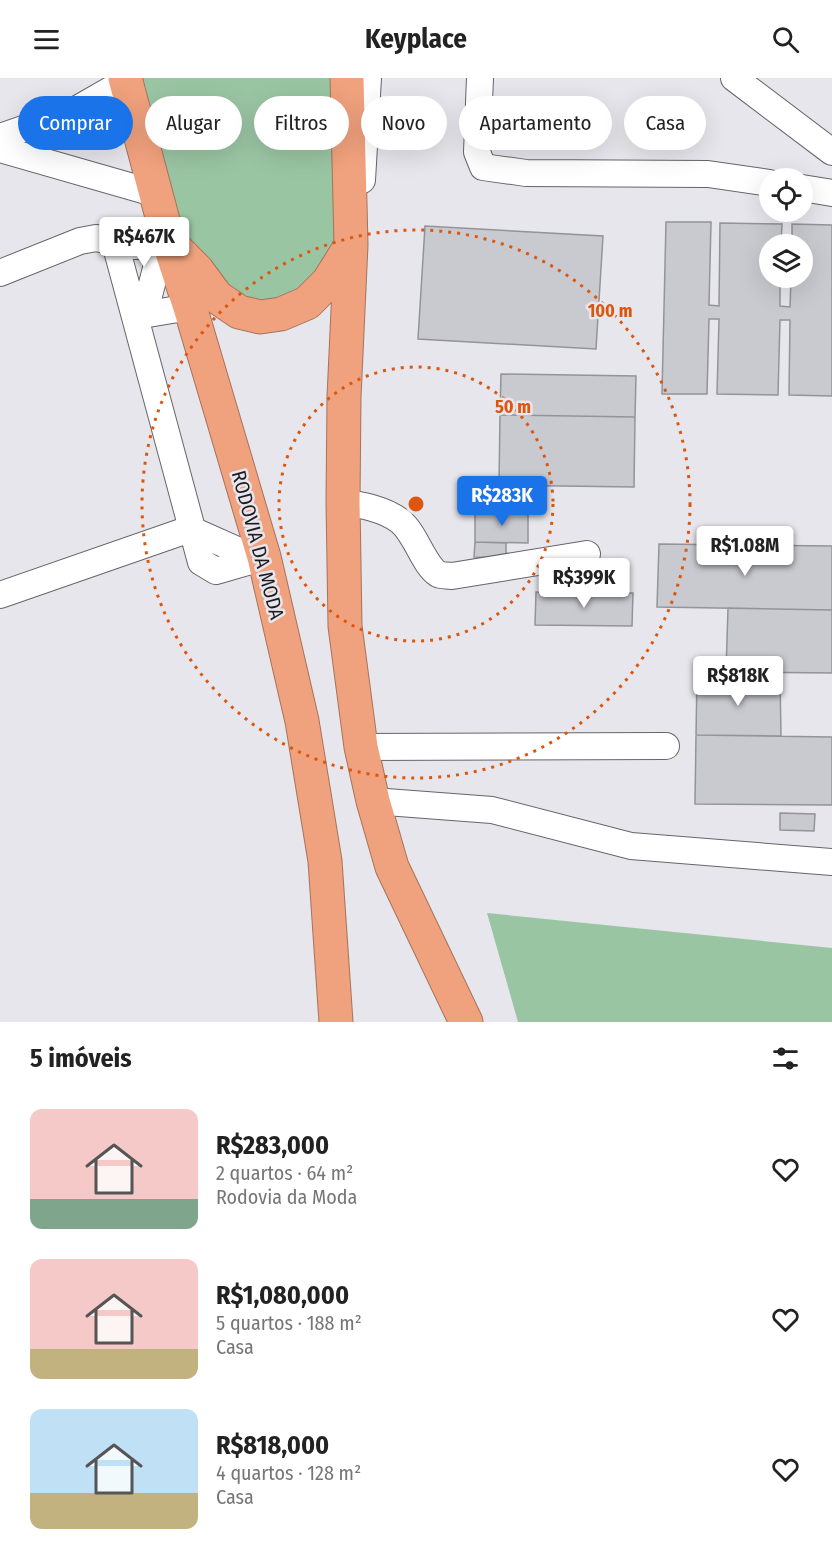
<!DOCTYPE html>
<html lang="pt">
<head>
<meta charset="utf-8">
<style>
	body { margin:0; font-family:"Fira Sans Condensed",sans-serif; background:#f2f2f2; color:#222; height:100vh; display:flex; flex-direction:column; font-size:22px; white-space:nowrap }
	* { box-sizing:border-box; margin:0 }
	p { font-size:20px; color:#767676 }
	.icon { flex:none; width:33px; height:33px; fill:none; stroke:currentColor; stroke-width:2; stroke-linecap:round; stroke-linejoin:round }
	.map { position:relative; height:944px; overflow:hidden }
	.panel { display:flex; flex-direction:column; background:#fff; flex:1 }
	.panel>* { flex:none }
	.top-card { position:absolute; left:18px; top:18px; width:796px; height:54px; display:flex; gap:12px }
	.tools { position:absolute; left:759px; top:90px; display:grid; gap:12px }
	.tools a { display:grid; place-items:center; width:54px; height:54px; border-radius:50%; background:#fff; box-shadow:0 6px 24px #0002; font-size:30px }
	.price { position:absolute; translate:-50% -51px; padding:0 14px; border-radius:6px; background:#fff; color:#222; font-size:20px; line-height:39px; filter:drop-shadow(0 2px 3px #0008) }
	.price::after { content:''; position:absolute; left:50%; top:36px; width:18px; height:14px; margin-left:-9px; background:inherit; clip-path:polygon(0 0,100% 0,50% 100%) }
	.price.on { background:#1a73e8; color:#fff }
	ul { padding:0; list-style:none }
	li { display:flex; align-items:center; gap:18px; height:150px; padding:0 30px }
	li span { display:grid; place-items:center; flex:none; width:168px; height:120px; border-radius:12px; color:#555 }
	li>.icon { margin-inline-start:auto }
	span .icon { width:72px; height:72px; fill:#fffc; stroke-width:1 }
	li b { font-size:26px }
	h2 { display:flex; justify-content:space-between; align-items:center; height:72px; padding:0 30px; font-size:26px }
	.tag { padding:0 21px; border-radius:27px; background:#fff; box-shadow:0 6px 24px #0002; font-size:21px; line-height:54px }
	.tag.on { background:#1a73e8; color:#fff }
	header { display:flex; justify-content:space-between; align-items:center; height:78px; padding:0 30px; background:#fff; font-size:27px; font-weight:700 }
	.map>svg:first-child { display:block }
	.green { fill:#9ac5a3 }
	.building { fill:#c9cad0; stroke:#939399; stroke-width:1.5 }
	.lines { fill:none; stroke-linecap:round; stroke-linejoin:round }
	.minor-casing { stroke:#65656a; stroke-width:28 }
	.highway-casing { stroke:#a6735c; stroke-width:35 }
	.minor { stroke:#fff; stroke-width:26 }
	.highway { stroke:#f0a17d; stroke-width:33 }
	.ring { fill:none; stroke:#de560d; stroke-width:3; stroke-dasharray:3 6 }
	.labels { text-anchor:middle; stroke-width:5; stroke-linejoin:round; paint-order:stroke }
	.street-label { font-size:20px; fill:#1d1d1f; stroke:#e6e6ec }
	.centre { fill:#de560d; stroke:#e6e6ec; stroke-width:3 }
	.ring-label { font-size:18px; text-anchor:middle; font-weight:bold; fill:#de560d; stroke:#e6e6ec; stroke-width:5; stroke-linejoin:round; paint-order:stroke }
</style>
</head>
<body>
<header><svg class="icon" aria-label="menu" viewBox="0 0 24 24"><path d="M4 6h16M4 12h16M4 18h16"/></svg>Keyplace<svg class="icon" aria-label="search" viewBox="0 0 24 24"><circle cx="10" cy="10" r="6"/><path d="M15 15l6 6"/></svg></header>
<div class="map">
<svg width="832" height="944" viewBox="0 0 832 944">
	<rect width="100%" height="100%" fill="#e6e6ec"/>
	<path class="green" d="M125 0H347L351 167 328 204 260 239 169 165Z
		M487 835 832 870V944H518Z"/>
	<path class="building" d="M666 144H711L709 227 719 228 720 145 782 146 781 166H770V200H780V228L790 229 791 200H802V166H792V146L832 147V318L789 317 790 242H780L778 317 717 316 719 241H709L707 316H662Z
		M425 148 603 158 596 271 418 261Z
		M501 296 636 298 635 339 500 337Z
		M500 337 635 339 634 409 499 407Z
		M475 434 528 435V465L475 464Z
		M475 464 506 465V480L474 479Z
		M659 466 832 468V532L657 529Z
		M536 514 633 515 632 548 535 547Z
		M728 530 832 532V595L726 594Z
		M697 599 780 600 781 658 696 657Z
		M696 657 832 659V727L695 726Z
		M780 735 815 736 814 753 780 752Z"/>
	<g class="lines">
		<g class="minor-casing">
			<path id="minor" d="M480 0 477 74 483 89 526 95 708 96 770 105
				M734 0 832 74
				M0 59 72 34 126 3
				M0 71 157 116
				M362 102 368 0
				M802 110 832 115
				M115 165 201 484 216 493 264 479
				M0 195 80 163 96 160 134 168 162 167 169 165
				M144 237 162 167
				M136 238 190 229
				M343 424C362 427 384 431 400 443 416 456 423 486 438 496 442 498 447 497 452 498L587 476
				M0 517 190 451 257 481
				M361 669 666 668
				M373 723 492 732 631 768 832 784"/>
		</g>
		<g class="highway-casing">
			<path id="highway" d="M125 0 169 165 190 229 264 479 302 643 325 783 336 944
				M347 0 351 167 344 319 343 424 345 548 361 669 373 723 392 789 466 944
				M177 172 197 192 217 219 239 234 260 239 281 236 307 225 328 204 350 169"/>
		</g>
		<use href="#minor" class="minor"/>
		<use href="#highway" class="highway"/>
	</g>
	<g class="ring">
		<circle cx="416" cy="426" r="137"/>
		<circle cx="416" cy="426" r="274"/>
	</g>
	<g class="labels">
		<g class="street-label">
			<text transform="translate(258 467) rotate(75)" y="7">RODOVIA DA MODA</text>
		</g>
	</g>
	<circle cx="416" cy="426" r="9" class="centre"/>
	<g class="ring-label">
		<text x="610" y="239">100 m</text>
		<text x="513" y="335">50 m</text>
	</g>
</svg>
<div class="tools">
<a><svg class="icon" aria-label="locate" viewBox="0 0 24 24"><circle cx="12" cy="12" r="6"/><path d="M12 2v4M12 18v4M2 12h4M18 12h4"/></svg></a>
<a><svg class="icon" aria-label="layers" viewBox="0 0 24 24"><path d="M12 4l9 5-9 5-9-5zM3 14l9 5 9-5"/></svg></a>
</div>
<b class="price" style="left:144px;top:190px">R$467K</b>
<b class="price on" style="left:502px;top:449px">R$283K</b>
<b class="price" style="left:745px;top:499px">R$1.08M</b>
<b class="price" style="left:584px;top:531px">R$399K</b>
<b class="price" style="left:738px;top:629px">R$818K</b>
<div class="top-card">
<a class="tag on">Comprar</a>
<a class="tag">Alugar</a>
<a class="tag">Filtros</a>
<a class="tag">Novo</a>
<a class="tag">Apartamento</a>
<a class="tag">Casa</a>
</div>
</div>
<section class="panel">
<h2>5 imóveis<svg class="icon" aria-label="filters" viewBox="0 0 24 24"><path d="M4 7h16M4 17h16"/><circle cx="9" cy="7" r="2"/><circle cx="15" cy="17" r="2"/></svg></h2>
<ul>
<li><span style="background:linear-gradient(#f6c9c9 75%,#7fa58c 0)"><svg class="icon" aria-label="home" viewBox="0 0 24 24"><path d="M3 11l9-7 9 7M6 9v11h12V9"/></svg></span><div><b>R$283,000</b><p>2 quartos · 64 m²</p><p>Rodovia da Moda</p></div><svg class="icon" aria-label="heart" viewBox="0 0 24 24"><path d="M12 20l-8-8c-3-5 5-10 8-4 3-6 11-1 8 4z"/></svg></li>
<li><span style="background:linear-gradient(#f6c9c9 75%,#c2b280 0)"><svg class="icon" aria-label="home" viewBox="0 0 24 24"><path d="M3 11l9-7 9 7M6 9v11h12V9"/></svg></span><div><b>R$1,080,000</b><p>5 quartos · 188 m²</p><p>Casa</p></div><svg class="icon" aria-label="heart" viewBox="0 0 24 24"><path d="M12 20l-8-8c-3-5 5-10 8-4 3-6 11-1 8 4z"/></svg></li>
<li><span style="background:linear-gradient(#bfe0f5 70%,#c2b280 0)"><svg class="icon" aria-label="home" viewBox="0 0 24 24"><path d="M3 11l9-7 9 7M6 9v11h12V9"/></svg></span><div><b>R$818,000</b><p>4 quartos · 128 m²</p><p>Casa</p></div><svg class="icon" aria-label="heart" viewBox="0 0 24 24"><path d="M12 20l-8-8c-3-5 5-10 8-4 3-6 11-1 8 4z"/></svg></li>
</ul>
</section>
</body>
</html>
